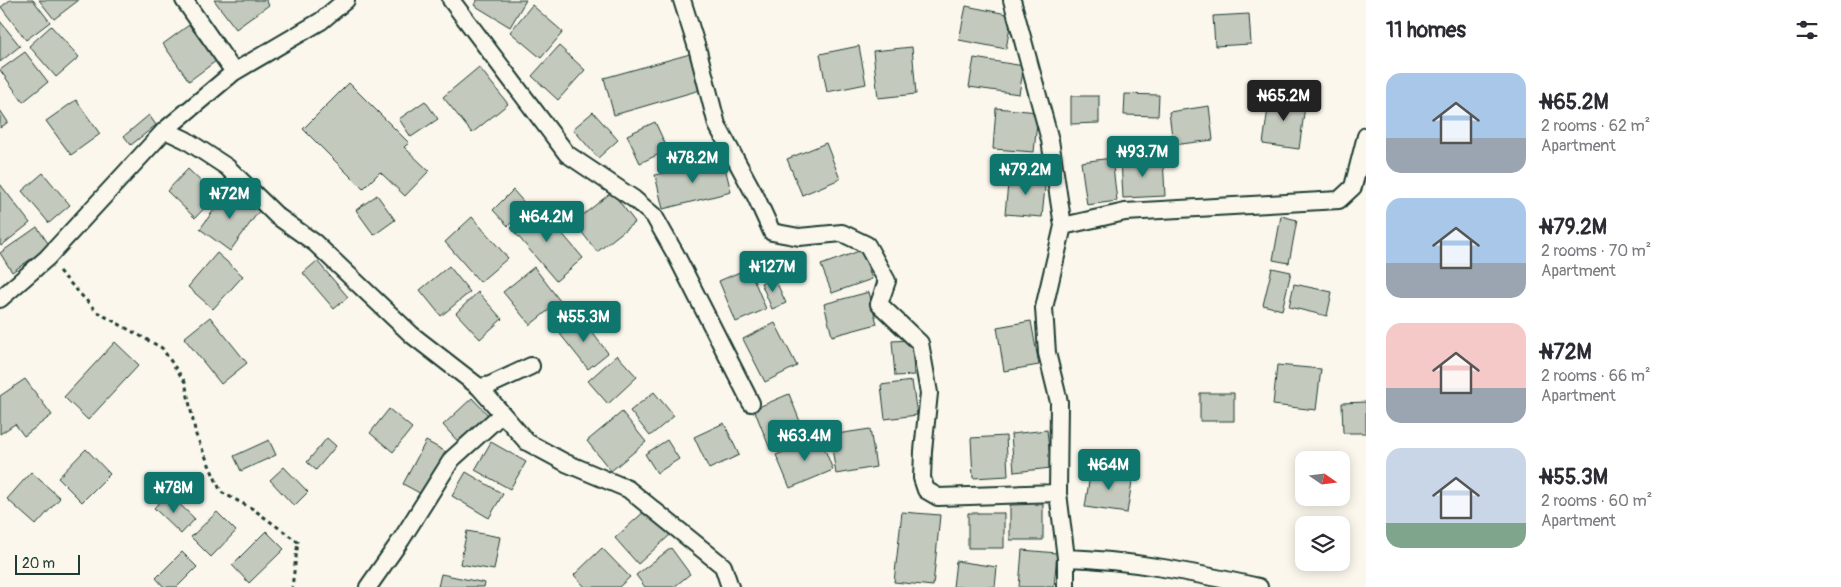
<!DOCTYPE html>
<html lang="en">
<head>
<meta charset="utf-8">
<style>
	body { margin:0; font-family:Pangolin,sans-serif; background:#f7f7f7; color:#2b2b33; height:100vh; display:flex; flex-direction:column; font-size:19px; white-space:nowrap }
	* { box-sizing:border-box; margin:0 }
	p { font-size:16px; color:#7c7c81 }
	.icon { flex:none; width:28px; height:28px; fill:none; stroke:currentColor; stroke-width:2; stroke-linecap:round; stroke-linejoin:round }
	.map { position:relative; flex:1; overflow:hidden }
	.side { display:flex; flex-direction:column; background:#fff; width:475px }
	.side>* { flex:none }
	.needle { width:32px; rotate:104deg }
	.fabs { position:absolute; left:1295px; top:451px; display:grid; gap:10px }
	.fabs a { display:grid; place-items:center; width:55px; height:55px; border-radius:10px; background:#fff; box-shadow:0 2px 12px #0003; font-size:25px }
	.scale { position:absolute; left:15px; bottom:12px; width:65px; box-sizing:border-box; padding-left:5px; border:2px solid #1f3d34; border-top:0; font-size:14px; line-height:18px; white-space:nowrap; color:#1f3d34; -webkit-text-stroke:4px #fbf7ec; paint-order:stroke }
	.price { position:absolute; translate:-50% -42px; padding:0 11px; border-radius:5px; background:#0f766e; color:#fff; font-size:16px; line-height:32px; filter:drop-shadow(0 1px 2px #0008) }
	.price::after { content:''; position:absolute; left:50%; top:30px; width:15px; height:11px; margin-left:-8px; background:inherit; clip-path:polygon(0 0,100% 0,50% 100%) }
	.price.active { background:#222; color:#fff }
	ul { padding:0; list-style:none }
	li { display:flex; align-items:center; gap:15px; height:125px; padding:0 20px }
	li span { display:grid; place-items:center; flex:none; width:140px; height:100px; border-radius:15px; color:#555 }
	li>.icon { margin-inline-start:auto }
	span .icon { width:60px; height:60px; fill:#fffc; stroke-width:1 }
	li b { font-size:21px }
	h2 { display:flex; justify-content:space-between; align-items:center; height:60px; padding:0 20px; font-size:21px }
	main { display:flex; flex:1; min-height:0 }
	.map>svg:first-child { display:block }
	.building { fill:#c4c9be; stroke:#1f3d34 }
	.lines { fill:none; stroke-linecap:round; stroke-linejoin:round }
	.minor-casing { stroke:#1f3d34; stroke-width:20 }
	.path { stroke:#1f3d34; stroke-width:3; stroke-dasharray:4 4; stroke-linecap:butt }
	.minor { stroke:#fbf7ec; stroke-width:16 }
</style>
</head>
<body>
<main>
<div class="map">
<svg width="1366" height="587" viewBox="0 0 1366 587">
	<rect width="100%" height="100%" fill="#fbf7ec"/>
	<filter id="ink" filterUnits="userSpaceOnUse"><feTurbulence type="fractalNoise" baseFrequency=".02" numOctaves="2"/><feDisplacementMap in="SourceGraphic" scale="10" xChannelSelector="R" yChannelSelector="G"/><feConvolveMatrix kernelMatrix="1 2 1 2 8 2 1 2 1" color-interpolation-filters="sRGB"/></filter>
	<g filter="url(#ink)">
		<path class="building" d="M10 0H33L50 22 26 40 1 7Z
			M39 0H79L54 19Z
			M214 0H266L269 5 236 29Z
			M477 0H526L510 27 474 5Z
			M532 5 563 32 541 58 510 32Z
			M966 6 1012 15 1006 49 959 40Z
			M1249 14 1251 44 1215 46 1213 16Z
			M0 21 20 46 0 62Z
			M189 25 216 61 189 81 163 44Z
			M51 26 79 57 56 77 29 46Z
			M559 46 585 70 558 100 532 76Z
			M859 46 866 84 827 92 820 54Z
			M912 47 916 94 878 98 873 51Z
			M25 52 48 82 23 102 0 70Z
			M690 54 700 90 614 115 604 78Z
			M974 58 1024 66 1019 94 969 87Z
			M479 67 508 104 472 133 443 97Z
			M349 83 409 143 404 147 429 171 405 196 380 172 363 189 303 129Z
			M1125 94 1159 95 1158 116 1124 115Z
			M1270 94 1306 99 1299 149 1263 144Z
			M1071 96H1099V123L1071 124Z
			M76 100 100 134 71 155 46 121Z
			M425 101 438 119 411 137 399 119Z
			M1209 106 1213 140 1173 145 1169 112Z
			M996 108 1038 112 1034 152 993 149Z
			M0 110 8 122 0 128Z
			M593 112 618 140 598 158 573 129Z
			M149 115 156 125 131 145 124 136Z
			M655 122 668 150 640 163 627 135Z
			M826 143 840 179 802 195 787 159Z
			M1163 157 1165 196 1123 198 1121 159Z
			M1112 158 1117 201 1087 205 1081 162Z
			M723 159 731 192 663 209 655 175Z
			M188 169 216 196 195 218 167 191Z
			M43 173 70 205 49 223 22 191Z
			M1009 174 1046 177 1042 217 1005 214Z
			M0 184 30 223 1 246 0 244Z
			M230 188 259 211 230 251 200 229Z
			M513 190 528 207 508 226 493 210Z
			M612 192 635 222 597 252 574 222Z
			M377 195 395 220 374 235 356 210Z
			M538 205 583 258 556 281 511 228Z
			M1281 216 1297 220 1289 263 1273 260Z
			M472 217 508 258 480 282 445 242Z
			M37 227 50 246 12 272 0 253Z
			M862 250 872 279 832 293 821 265Z
			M217 253 243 276 213 309 188 287Z
			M317 261 348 297 334 309 303 273Z
			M449 266 470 292 441 316 420 290Z
			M534 267 560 301 530 325 503 292Z
			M749 268 766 309 736 322 719 281Z
			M1272 268 1291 272 1282 310 1263 305Z
			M774 277 786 303 772 309 761 283Z
			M1294 284 1332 292 1327 316 1289 307Z
			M478 292 502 319 480 339 456 313Z
			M869 292 877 324 832 336 824 304Z
			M210 317 247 363 221 384 184 338Z
			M581 318 608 353 588 369 560 334Z
			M1031 321 1039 365 1004 371 997 327Z
			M775 323 797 366 765 382 743 339Z
			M912 340 914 375 895 376 892 341Z
			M115 342 139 365 88 420 64 397Z
			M617 355 637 377 608 404 588 381Z
			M1277 365 1321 369 1316 410 1273 405Z
			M25 379 52 415 24 436 15 424 0 434V396Z
			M912 381 917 415 885 419 881 385Z
			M654 392 674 416 650 436 630 411Z
			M1200 393H1234V421H1200Z
			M789 394 805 434 770 449 754 409Z
			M472 398 491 418 461 445 443 425Z
			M1366 402V433H1343L1342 403Z
			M389 409 412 428 393 452 370 433Z
			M622 412 646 442 611 471 587 441Z
			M724 423 739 455 709 469 694 437Z
			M870 429 876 467 836 474 830 435Z
			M1047 430 1051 468 1014 472 1011 434Z
			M1006 436 1008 476 973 478 971 438Z
			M820 437 833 470 790 488 776 455Z
			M327 438 336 446 316 470 307 462Z
			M269 440 276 455 241 471 234 456Z
			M667 440 679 459 657 473 645 454Z
			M426 441 450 454 427 497 403 484Z
			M491 442 526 462 510 489 475 470Z
			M86 449 110 474 82 502 58 478Z
			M284 467 308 492 294 506 270 480Z
			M1091 469 1133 475 1127 513 1085 507Z
			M31 472 60 498 36 525 7 499Z
			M466 472 503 494 489 518 452 496Z
			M168 493 195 519 181 534 154 508Z
			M1043 504V540H1010V505Z
			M647 509 670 535 638 564 615 538Z
			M217 512 236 531 211 557 191 537Z
			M902 512 940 515 933 586 894 582Z
			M968 513H1004V548H968Z
			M266 531 284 549 249 583 232 565Z
			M467 531 500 537 494 570 460 564Z
			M602 548 630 577 619 587H585L574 575Z
			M671 548 690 574 674 587H645L636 575Z
			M1022 550 1057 553 1054 587H1019Z
			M182 552 197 567 177 587H164L156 578Z
			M956 561 997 567 995 587H953Z
			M441 574 485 583 484 587H438Z"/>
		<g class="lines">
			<g class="minor-casing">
				<path id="minor" d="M184 0 234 72
					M451 0 567 154 634 199 654 216 676 255 751 403
					M682 0 698 51 717 125 756 197 772 232 799 237 842 233 867 245 887 281 879 304 920 343 929 393 923 451 922 478 926 490 938 497 1058 493
					M1012 0 1050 140 1063 226 1044 308 1047 353 1059 402 1058 493 1066 558V587
					M165 130 186 140 227 167 277 216 315 243 412 335 479 387 490 385 531 366
					M1063 226 1125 212 1339 200 1353 187 1366 136
					M0 299 47 258 165 130 234 72 321 21 346 0
					M479 387 527 442 566 463 628 489 723 566 730 587
					M1066 558C1132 560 1195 573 1259 587
					M368 587 401 540 452 459 502 414"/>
			</g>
			<path class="path" d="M59 271 97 312 162 348 185 382 196 435 221 492 253 509 298 542 292 587"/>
			<use href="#minor" class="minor"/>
		</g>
	</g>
</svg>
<div class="fabs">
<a><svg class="needle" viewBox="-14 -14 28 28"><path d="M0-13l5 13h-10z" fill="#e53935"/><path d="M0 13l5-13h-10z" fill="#7c7c81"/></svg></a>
<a><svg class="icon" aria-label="layers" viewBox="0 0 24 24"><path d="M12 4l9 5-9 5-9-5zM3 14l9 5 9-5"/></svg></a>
</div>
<div class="scale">20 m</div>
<b class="price active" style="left:1284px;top:122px">₦65.2M</b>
<b class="price" style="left:1143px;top:178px">₦93.7M</b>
<b class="price" style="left:693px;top:184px">₦78.2M</b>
<b class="price" style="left:1026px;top:196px">₦79.2M</b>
<b class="price" style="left:230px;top:220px">₦72M</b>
<b class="price" style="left:547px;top:243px">₦64.2M</b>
<b class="price" style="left:773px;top:293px">₦127M</b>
<b class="price" style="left:584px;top:343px">₦55.3M</b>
<b class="price" style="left:805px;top:462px">₦63.4M</b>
<b class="price" style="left:1109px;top:491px">₦64M</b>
<b class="price" style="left:174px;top:514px">₦78M</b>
</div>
<section class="side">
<h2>11 homes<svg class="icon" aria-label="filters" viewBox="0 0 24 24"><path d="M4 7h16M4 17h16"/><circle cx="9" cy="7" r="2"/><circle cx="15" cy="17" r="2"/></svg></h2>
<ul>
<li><span style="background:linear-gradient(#a9c7e8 65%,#9aa5b1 0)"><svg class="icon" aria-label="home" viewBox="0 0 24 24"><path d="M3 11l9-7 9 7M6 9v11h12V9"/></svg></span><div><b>₦65.2M</b><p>2 rooms · 62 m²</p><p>Apartment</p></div></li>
<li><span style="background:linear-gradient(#a9c7e8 65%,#9aa5b1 0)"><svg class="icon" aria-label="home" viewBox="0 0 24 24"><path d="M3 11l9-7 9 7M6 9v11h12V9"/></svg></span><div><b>₦79.2M</b><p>2 rooms · 70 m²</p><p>Apartment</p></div></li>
<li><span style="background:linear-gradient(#f6c9c9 65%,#9aa5b1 0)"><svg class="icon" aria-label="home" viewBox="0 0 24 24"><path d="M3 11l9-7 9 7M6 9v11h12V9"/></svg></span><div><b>₦72M</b><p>2 rooms · 66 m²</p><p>Apartment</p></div></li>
<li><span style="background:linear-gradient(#c9d6e8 75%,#7fa58c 0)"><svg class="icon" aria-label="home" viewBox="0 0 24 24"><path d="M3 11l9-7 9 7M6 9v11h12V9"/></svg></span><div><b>₦55.3M</b><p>2 rooms · 60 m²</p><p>Apartment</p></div></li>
</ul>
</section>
</main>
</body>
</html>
